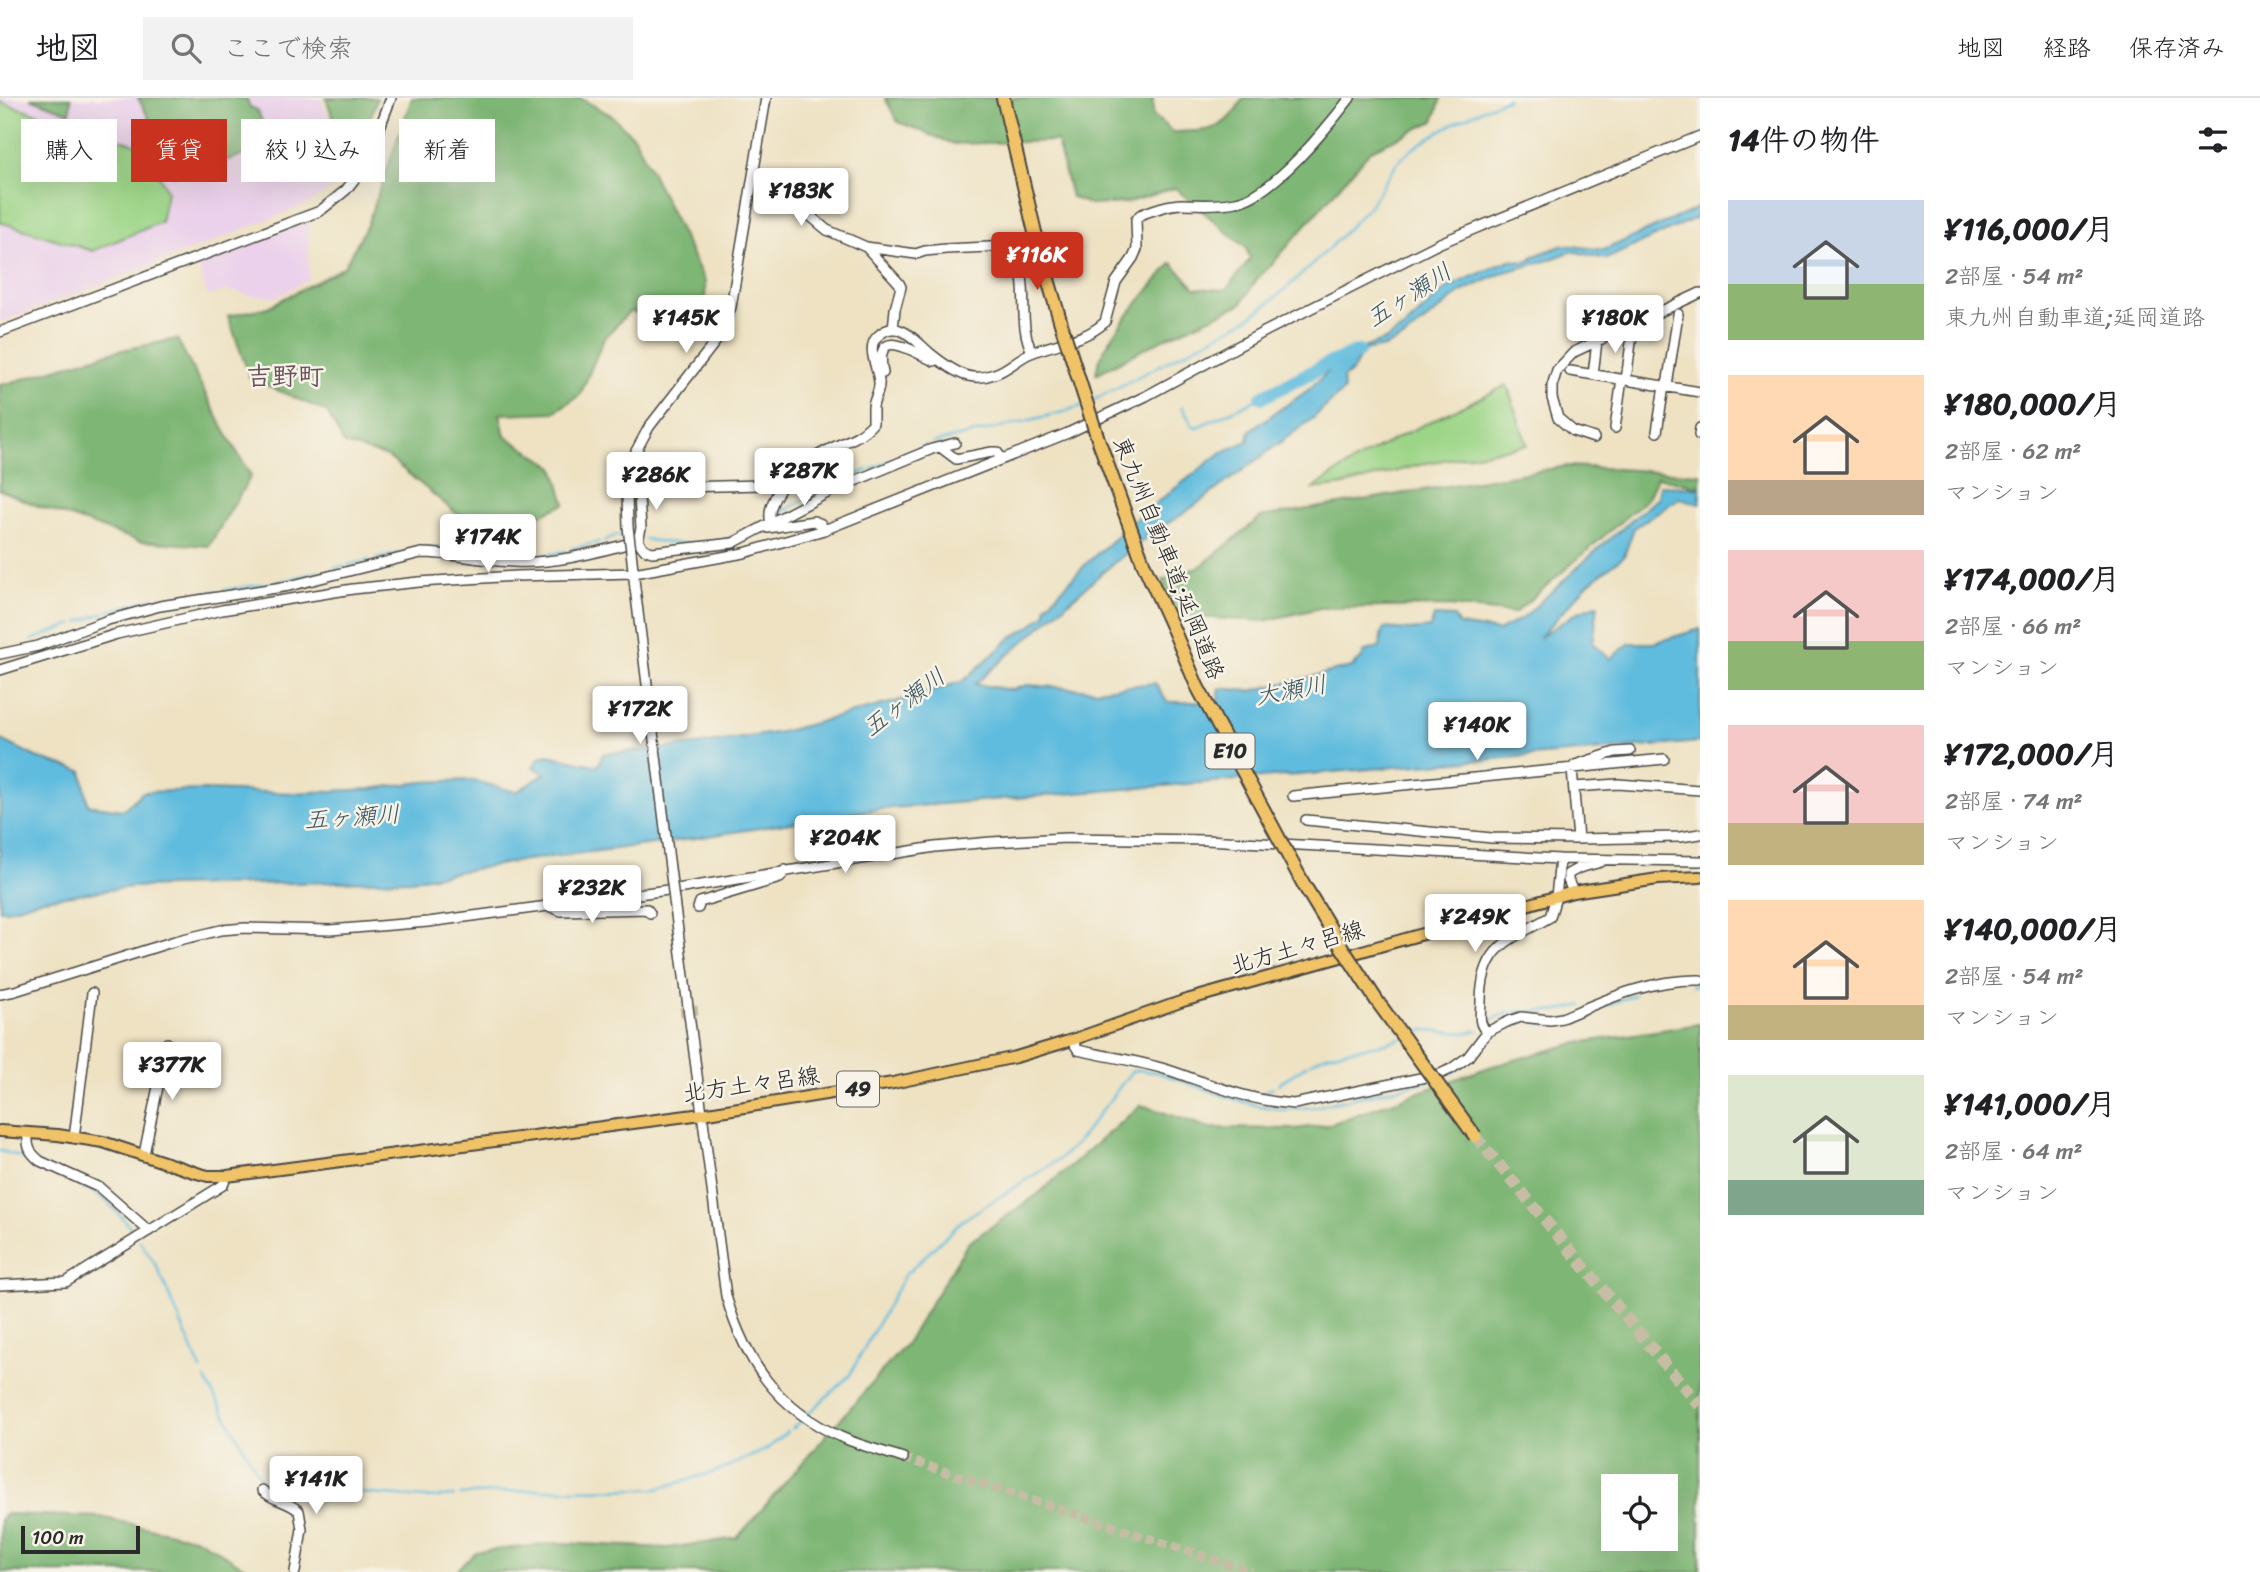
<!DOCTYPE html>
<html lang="ja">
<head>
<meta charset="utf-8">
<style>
	body { margin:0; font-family:Sriracha,"Klee One",sans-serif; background:#f2f2f2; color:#202124; height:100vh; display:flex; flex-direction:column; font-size:26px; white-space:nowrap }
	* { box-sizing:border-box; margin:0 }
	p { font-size:23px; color:#757577 }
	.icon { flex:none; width:38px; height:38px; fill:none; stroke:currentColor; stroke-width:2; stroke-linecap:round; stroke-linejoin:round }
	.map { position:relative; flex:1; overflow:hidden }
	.panel { display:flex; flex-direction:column; background:#fff; width:560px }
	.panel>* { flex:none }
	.guide { position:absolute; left:21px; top:21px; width:665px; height:63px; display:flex; gap:14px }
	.controls { position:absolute; left:1601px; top:1376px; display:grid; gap:14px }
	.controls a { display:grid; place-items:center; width:77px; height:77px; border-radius:0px; background:#fff; box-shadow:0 7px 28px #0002; font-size:35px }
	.scale { position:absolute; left:21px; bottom:18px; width:119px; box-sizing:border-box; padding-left:7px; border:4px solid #2b2b2b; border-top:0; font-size:19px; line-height:24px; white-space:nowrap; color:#2b2b2b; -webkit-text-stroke:5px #f7f3e8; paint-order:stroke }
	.price { position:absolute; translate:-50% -60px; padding:0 16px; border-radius:7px; background:#fff; color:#222; font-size:23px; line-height:46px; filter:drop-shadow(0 2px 4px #0008) }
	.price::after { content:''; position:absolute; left:50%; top:42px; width:21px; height:16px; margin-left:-10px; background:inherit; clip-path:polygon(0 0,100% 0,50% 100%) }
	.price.selected { background:#c8321e; color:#fff }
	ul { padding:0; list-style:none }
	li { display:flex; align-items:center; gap:21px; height:175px; padding:0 28px }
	li span { display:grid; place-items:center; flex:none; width:196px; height:140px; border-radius:0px; color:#555 }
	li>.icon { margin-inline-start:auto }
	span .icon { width:84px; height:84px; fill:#fffc; stroke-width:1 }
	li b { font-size:30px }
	h2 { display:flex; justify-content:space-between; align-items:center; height:84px; padding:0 28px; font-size:30px }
	.pill { padding:0 24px; border-radius:0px; background:#fff; box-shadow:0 7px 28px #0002; font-size:24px; line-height:63px }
	.pill.selected { background:#c8321e; color:#fff }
	header { display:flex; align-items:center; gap:42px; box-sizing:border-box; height:98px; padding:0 35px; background:#fff; border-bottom:2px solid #e0e0e0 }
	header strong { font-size:33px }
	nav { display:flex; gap:38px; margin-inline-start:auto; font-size:24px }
	.search { width:490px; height:63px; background:#f2f2f2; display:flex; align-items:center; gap:18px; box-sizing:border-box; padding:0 24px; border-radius:0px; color:#757577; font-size:26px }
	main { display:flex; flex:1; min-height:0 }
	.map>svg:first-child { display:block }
	.built { fill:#ebd1eb }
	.green { fill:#9dd588; stroke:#64805a; stroke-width:2 }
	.forest { fill:#7eb674; stroke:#547050; stroke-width:2; fill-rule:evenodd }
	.water { fill:#60bcde; stroke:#467484; stroke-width:2 }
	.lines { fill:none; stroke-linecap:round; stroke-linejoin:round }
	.stream { stroke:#60bcde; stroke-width:2.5 }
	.river { stroke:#60bcde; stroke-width:14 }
	.minor-tunnel { stroke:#c7bda5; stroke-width:9; stroke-dasharray:9 4.5; stroke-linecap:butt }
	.highway-tunnel { stroke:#c7bda5; stroke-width:12; stroke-dasharray:12 6; stroke-linecap:butt }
	.minor-casing { stroke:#484642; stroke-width:12 }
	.major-casing { stroke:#484642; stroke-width:14 }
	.highway-casing { stroke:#484642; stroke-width:16 }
	.minor { stroke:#fff; stroke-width:9 }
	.major { stroke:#f1c369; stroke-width:10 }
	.highway { stroke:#f1c369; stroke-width:12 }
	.minor-bridge-casing { stroke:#484642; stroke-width:12; stroke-linecap:butt }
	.highway-bridge-casing { stroke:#484642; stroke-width:16; stroke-linecap:butt }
	.minor-bridge { stroke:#fff; stroke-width:9 }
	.highway-bridge { stroke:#f1c369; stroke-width:12 }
	.labels { text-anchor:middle; stroke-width:5; stroke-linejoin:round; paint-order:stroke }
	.shield { fill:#f7f3e8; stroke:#686764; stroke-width:2 }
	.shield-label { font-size:21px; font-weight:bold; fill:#2b2b2b }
	.street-label { font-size:23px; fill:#2b2b2b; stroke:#f7f3e8 }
	.water-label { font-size:24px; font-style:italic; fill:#3b5661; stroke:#f7f3e8 }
	.quarter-label { font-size:26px; font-weight:bold; fill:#6b525a; stroke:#f7f3e8 }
</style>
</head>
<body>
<header>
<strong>地図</strong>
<div class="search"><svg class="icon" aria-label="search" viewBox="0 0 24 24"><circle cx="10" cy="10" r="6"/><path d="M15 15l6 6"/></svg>ここで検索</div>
<nav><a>地図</a><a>経路</a><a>保存済み</a></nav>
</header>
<main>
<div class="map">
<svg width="1700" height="1474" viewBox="0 0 1700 1474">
	<rect width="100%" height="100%" fill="#f7f3e8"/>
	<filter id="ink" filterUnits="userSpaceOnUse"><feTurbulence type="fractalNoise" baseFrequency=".0143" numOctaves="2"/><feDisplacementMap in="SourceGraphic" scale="14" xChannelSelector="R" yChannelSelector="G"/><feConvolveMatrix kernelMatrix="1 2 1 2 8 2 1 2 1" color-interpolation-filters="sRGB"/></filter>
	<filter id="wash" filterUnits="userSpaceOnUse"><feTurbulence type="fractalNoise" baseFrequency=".00686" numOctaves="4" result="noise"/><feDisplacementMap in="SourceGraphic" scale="28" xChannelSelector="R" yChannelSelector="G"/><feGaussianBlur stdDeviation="1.57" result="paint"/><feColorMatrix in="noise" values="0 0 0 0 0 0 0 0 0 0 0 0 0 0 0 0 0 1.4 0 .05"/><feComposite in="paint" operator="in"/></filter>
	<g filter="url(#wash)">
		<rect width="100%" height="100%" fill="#eee2c3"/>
		<path class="built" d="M0 0H30L70 14 71 0H138L161 42 175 76 250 9 246 0H320L339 37 363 43 353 64 339 85 312 104 210 145 0 224Z
			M309 124V181L276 199 255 198 226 192 208 199 197 165Z"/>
		<path class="green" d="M0 4 145 49 167 93 161 124 93 153 0 124Z
			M1507 287 1527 347 1427 365 1345 387 1313 391C1368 349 1444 318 1507 287Z"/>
		<path class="forest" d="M30 0H71L70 15Z
			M138 0H246L250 9 257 12 274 49 174 77 161 42Z
			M326 0H377L363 43 339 37Z
			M412 0H580L611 17 635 40 705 184 706 222 643 217 630 213 604 240 580 297 554 314 500 316 505 338 554 369 565 406 511 430 467 424 388 359 344 346 327 314 250 280 228 218 268 209 344 169 367 127Z
			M885 0H1153V17L1173 34C1209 33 1225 34 1243 0H1441L1434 23 1371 52 1272 166 1257 181 1241 206 1163 241 1096 276C1099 244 1151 190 1172 165L1195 190 1226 192 1250 161 1246 150 1175 90 1126 105 1091 107 1071 99 1057 43 954 46 898 24Z
			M177 241 227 337 251 378 209 448 139 443 33 406 0 392V286H6L112 254Z
			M1568 368 1700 376V389L1657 379 1648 400 1515 515 1449 508 1320 510 1264 523 1177 518 1163 482 1201 468 1261 419Z
			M1700 926V1474H455L476 1454 559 1445 668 1450 737 1440 905 1247 968 1145 1037 1097 1141 1007 1210 1030 1294 1031 1328 1027 1489 969 1572 946ZM1614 1388H1666V1440H1614Z
			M5 1416 100 1419 198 1441 253 1474H0V1422Z"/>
		<path class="water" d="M1700 109V118L1606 161 1572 153 1549 162 1505 174 1461 194 1404 240 1384 249 1363 253 1353 272 1343 280 1344 292 1312 321 1186 414 1149 437 1103 474 975 586 1012 592 1027 587 1095 592 1155 585 1167 604H1218L1220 590 1250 593 1352 569 1362 560 1365 553 1380 550 1381 537 1384 530 1410 532 1430 530 1434 518 1454 519 1459 527 1498 533 1523 520 1600 449 1658 400 1660 387 1700 390V406L1679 400 1634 430 1624 458 1588 486 1539 540 1576 515 1598 506 1593 545 1610 561 1630 545H1653L1700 531V644L880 711 677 743 526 762 411 782 131 789 43 801 7 812H0V641L40 661 82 673 88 707 123 712 143 694 204 692 294 695 370 691 423 684 471 682 516 694 545 676 533 669 540 659 548 657 598 668 603 656 696 647 781 634 920 597 963 583 1011 540 1031 528 1046 515V508L1087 465 1137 420 1222 354 1248 343 1250 332 1307 293 1334 268 1358 252 1385 242 1405 229 1448 189 1510 162 1523 164 1532 162 1531 159 1564 147 1604 152Z"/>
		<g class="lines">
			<path class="stream" d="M1090 304 1246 222C1291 190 1331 150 1368 109 1382 93 1389 71 1405 57 1435 32 1473 16 1508 0
				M1182 309 1193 328 1197 329 1262 299
				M933 345 1060 315 1084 307
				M898 359 927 347
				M872 371 894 361
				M834 387 868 372
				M776 417 829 389
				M645 441C673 447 710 448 737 438
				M604 443 615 438H623
				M420 451C441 446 458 452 479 456 507 460 538 461 565 453
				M571 451 599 444
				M376 461 406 454
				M348 467 369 462
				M334 470 343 468
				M224 492 279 484 321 473
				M175 499 217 493
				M109 513 149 502 169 500
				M79 524 104 515
				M32 542 73 526
				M1642 885 1652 883
				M1692 887H1700
				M1628 889 1637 886
				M1538 925 1555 927 1562 925 1634 897
				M1485 927C1502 912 1521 913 1543 913 1556 913 1569 911 1582 907
				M1407 937 1425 932 1466 935 1478 932
				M1310 965C1335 948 1372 953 1401 940
				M1452 975C1482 957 1488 932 1524 923
				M1278 986 1307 967
				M1259 997 1273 989
				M0 1053C23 1057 86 1088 105 1102 117 1112 125 1124 135 1135
				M140 1143 157 1169 201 1272
				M205 1281 264 1386
				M807 1317 849 1278 904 1178 963 1122 1061 1060 1077 1045 1131 974 1139 972 1160 975 1225 998 1255 1007 1284 1012 1314 1009 1429 983
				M792 1331 802 1322
				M313 1395 347 1394 425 1400 454 1398
				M460 1397 533 1392 657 1391 721 1372 767 1351 787 1334
				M277 1398 309 1396"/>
			<path class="river" d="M1262 299 1330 265 1358 254"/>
		</g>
	</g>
	<g filter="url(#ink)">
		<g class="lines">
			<path class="minor-tunnel" d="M680 914 698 912
				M903 1360 1252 1474"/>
			<path class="highway-tunnel" d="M1475 1038 1700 1308"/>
			<g class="minor-casing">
				<path id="minor" d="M755 76 779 92 827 132 866 149 916 156 925 153 946 151 1010 148C1014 158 1020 168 1022 179 1026 205 1020 230 1032 254
					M867 150 899 185 901 189 895 211 893 231
					M0 234 320 113 346 92 366 66 391 0
					M1570 273 1700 294
					M883 275C873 225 913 254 934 263
					M1593 277 1597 243
					M1626 282 1632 237
					M1667 288 1678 216
					M1615 330 1622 281
					M1657 334 1664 288
					M1699 337 1700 330
					M1594 340 1573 333 1558 320 1552 300V288L1557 272 1574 254 1700 195
					M940 349 956 361 992 354H997L1002 361
					M630 379 680 389 762 387C773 384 781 376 792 375
					M771 427C768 414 771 407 777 396 790 373 813 359 836 348 850 342 863 337 873 325 873 320 873 314 873 309 874 300 880 294 879 284 878 270 865 249 878 238 898 218 917 245 931 256 941 264 956 275 968 278 976 280 986 279 994 276 1008 272 1018 260 1031 255 1055 245 1085 243 1105 224L1116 184 1133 160 1137 151 1136 122 1140 117C1153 112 1168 106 1182 106 1200 106 1217 108 1236 104 1272 98 1327 30 1350 0
					M628 429 627 397 636 353 649 329 716 243 731 209 766 0
					M768 430 814 423 821 426 824 432
					M638 443 641 430 638 381
					M631 453 635 490
					M0 556 38 548 108 522 160 508 289 488 421 455C452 455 483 463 514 464 557 466 597 454 638 443L644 451 652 454 733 445 833 392 932 351 955 345
					M0 572 117 536 222 512 353 491 419 484 516 478 634 475 744 455 824 432 1068 335 1146 298 1266 233 1440 145 1700 38
					M1574 689 1618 686 1700 692
					M1293 698 1664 661
					M1306 722 1492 740 1578 741 1680 739 1700 736
					M1578 741 1572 671 1575 667 1615 654 1630 653
					M1573 794 1568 782V776L1579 770 1601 764
					M674 802 726 1198C745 1263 777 1311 841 1339 861 1348 882 1353 903 1360
					M551 809 561 813 647 811 650 815
					M698 810 700 804 780 780 785 772
					M0 896 15 893 175 843 221 832 245 830 330 832 428 824 683 790 935 749 991 744 1066 740 1206 742 1560 761 1700 763
					M1487 934C1477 925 1481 916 1481 903 1482 848 1508 843 1550 819L1556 799 1560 761
					M1072 942 1078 952C1108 959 1139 963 1168 972 1210 986 1249 1003 1294 1006L1440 976 1451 971 1468 959 1487 934 1509 923 1521 919 1550 922 1562 920C1607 901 1650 881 1700 882
					M28 1035C27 1049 29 1054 40 1063L100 1090 149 1133
					M74 1040 92 895
					M144 1056 167 945
					M0 1187 66 1184 223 1087 227 1078
					M262 1392C273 1403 288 1403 299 1413L302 1431 295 1474"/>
			</g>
			<g class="major-casing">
				<path id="major" d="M0 1033 58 1037 103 1044 197 1075 208 1078H227L702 1016 893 985 1016 959 1072 942 1183 903 1573 794 1658 781 1700 779"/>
			</g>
			<g class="highway-casing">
				<path id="highway" d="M1003 0 1038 147 1062 229"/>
			</g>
			<use href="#minor" class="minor"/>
			<use href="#major" class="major"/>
			<use href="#highway" class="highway"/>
			<g class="minor-bridge-casing">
				<path id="minor-bridge" d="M628 429 631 453
					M635 490 674 802"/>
			</g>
			<g class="highway-bridge-casing">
				<path id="highway-bridge" d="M1062 229 1098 341 1144 467 1174 533 1197 588 1304 787 1339 845 1377 903 1475 1038"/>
			</g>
			<use href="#minor-bridge" class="minor-bridge"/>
			<use href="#highway-bridge" class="highway-bridge"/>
		</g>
	</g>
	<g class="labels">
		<g class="shield">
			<rect x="1205.5" y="635.5" width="49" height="35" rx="5"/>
			<rect x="837" y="973.5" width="42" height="35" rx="5"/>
		</g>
		<g class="shield-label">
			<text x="1230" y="660">E10</text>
			<text x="858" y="998">49</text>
		</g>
		<g class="street-label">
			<text transform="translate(1169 460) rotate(68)" y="8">東九州自動車道;延岡道路</text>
			<text transform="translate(1297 849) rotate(-16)" y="8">北方土々呂線</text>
			<text transform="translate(751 986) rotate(-8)" y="8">北方土々呂線</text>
		</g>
		<g class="water-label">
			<text transform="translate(1409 197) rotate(-33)" y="8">五ヶ瀬川</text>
			<text transform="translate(1291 592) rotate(-10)" y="8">大瀬川</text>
			<text transform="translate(904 604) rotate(-37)" y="8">五ヶ瀬川</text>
			<text transform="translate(352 719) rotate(-4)" y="8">五ヶ瀬川</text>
		</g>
		<g class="quarter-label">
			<text x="285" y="287">吉野町</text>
		</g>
	</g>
</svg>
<div class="controls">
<a><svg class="icon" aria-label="locate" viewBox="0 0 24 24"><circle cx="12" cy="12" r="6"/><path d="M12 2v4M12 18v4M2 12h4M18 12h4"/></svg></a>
</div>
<div class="scale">100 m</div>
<b class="price" style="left:801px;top:130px">¥183K</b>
<b class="price selected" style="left:1037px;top:194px">¥116K</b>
<b class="price" style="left:686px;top:257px">¥145K</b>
<b class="price" style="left:1615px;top:257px">¥180K</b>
<b class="price" style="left:804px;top:410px">¥287K</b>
<b class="price" style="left:656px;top:414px">¥286K</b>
<b class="price" style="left:488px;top:476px">¥174K</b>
<b class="price" style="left:640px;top:648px">¥172K</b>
<b class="price" style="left:1477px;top:664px">¥140K</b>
<b class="price" style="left:845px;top:777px">¥204K</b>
<b class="price" style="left:592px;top:827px">¥232K</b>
<b class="price" style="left:1475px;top:856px">¥249K</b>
<b class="price" style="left:172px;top:1004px">¥377K</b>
<b class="price" style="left:316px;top:1418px">¥141K</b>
<div class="guide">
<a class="pill">購入</a>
<a class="pill selected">賃貸</a>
<a class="pill">絞り込み</a>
<a class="pill">新着</a>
</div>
</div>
<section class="panel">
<h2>14件の物件<svg class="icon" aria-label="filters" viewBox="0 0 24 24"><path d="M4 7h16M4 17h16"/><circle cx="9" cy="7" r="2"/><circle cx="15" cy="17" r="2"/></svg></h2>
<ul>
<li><span style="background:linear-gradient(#c9d6e8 60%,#8fb573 0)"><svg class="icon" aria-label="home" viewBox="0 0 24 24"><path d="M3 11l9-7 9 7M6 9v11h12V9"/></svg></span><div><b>¥116,000/月</b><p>2部屋 · 54 m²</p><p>東九州自動車道;延岡道路</p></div></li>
<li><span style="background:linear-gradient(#ffd9b3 75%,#b9a48a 0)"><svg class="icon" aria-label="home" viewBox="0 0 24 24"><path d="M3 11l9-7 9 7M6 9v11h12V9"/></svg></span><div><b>¥180,000/月</b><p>2部屋 · 62 m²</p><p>マンション</p></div></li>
<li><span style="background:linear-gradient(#f6c9c9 65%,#8fb573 0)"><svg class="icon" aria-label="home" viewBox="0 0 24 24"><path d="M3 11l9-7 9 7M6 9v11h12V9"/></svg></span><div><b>¥174,000/月</b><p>2部屋 · 66 m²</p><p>マンション</p></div></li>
<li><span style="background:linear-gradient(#f6c9c9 70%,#c2b280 0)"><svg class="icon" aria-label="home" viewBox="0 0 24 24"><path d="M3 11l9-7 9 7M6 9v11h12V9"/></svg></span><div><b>¥172,000/月</b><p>2部屋 · 74 m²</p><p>マンション</p></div></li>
<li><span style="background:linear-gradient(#ffd9b3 75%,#c2b280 0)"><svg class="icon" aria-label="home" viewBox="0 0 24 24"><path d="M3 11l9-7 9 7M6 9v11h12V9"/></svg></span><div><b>¥140,000/月</b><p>2部屋 · 54 m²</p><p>マンション</p></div></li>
<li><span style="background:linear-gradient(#dfe7d0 75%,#7fa58c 0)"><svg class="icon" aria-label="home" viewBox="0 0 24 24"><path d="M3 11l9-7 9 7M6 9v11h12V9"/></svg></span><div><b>¥141,000/月</b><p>2部屋 · 64 m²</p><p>マンション</p></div></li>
</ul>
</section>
</main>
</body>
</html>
